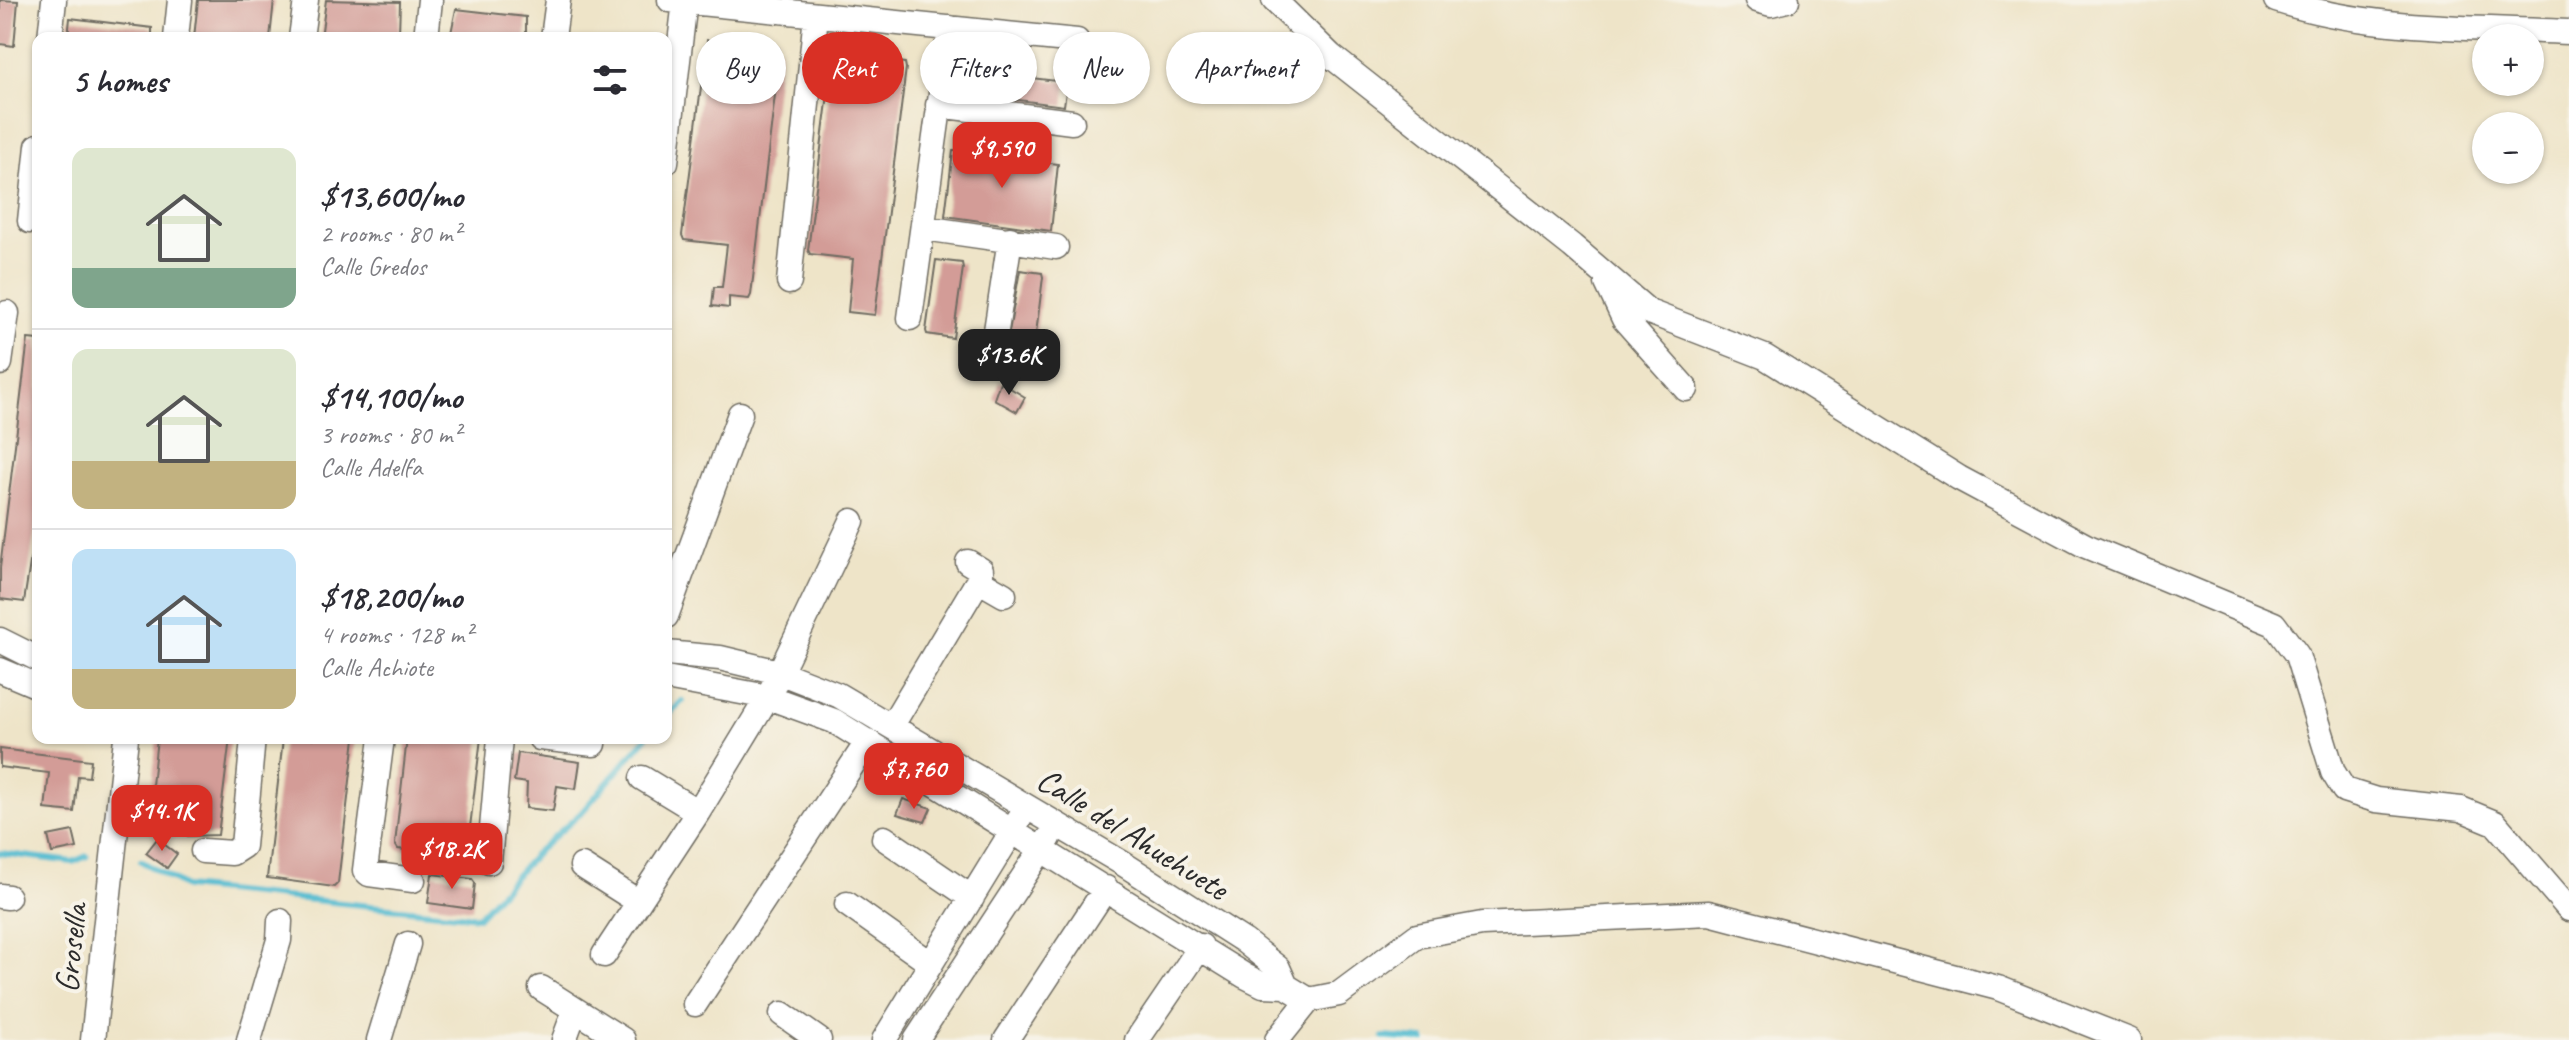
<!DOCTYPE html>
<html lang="en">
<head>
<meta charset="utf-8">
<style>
	body { margin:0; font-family:Caveat,sans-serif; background:#f7f7f7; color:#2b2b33; height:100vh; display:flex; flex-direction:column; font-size:30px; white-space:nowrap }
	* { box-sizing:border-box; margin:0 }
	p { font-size:26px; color:#7c7c81 }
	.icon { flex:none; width:44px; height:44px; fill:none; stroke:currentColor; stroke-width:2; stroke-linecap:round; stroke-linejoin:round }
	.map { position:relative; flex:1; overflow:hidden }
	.drawer { position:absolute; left:32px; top:32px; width:640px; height:712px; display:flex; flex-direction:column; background:#fff; border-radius:16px; box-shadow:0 2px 6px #0004 }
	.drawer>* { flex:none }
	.top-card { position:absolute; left:696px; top:32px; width:760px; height:72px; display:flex; gap:16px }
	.controls { position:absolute; left:2472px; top:24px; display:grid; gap:16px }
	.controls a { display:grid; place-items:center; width:72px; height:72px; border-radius:50%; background:#fff; box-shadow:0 2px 6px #0004; font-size:40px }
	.price { position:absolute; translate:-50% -68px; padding:0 18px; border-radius:16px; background:#d93025; color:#fff; font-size:26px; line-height:52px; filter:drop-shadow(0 2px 4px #0008) }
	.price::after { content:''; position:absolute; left:50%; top:48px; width:24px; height:18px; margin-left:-12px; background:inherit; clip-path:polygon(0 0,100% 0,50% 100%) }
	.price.on { background:#222; color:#fff }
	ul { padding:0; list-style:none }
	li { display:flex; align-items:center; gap:24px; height:200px; padding:0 40px }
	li+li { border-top:2px solid #e1e1e2 }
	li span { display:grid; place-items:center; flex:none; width:224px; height:160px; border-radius:16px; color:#555 }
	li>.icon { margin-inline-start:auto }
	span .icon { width:96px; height:96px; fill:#fffc; stroke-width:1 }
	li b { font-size:34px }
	h2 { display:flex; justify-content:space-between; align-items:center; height:96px; padding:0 40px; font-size:34px }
	.chip { padding:0 28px; border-radius:36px; background:#fff; box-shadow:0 2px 6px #0004; font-size:28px; line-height:72px }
	.chip.on { background:#d93025; color:#fff }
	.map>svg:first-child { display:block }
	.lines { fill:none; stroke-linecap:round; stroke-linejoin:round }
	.stream { stroke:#52bbd0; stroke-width:6 }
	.building { fill:#d39c97 }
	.minor-casing { stroke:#6f6c62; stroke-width:27 }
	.minor { stroke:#fff; stroke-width:24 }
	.labels { text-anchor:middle; stroke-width:8; stroke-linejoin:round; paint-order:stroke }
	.street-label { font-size:34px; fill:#2b2b2b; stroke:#f7f3e8 }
</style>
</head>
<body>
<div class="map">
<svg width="2569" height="1040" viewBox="0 0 2569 1040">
	<rect width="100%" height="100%" fill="#f7f3e8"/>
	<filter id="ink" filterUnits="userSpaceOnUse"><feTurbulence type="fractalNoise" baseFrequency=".0125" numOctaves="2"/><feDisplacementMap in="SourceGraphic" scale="16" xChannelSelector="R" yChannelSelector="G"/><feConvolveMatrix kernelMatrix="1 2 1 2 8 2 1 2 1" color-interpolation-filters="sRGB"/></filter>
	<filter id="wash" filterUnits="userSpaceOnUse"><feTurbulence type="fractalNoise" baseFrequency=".006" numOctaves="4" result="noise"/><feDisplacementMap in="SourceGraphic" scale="32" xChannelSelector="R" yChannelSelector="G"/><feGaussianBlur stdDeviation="1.8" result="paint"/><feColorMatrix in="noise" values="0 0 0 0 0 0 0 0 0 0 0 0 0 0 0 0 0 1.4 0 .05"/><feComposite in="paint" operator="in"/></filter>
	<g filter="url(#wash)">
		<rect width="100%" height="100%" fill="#eee4c8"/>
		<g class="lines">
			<path class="stream" d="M666 718 682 701
				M0 853 73 862 87 856
				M141 861 185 887 478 917 537 852 581 813 646 738
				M1384 1037 1424 1040"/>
		</g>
		<g id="blocks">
			<path class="building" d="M0 0 18 1 14 46 0 44Z
				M198 0H274L270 38H194Z
				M326 0 400 2 399 34 396 38H321Z
				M456 9 526 17V38H450Z
				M70 18 152 28V38H68Z
				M707 40 779 48 780 53 751 295 749 299 729 297V308L712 306 714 287H722L727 245 684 240 682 235Z
				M833 55 905 63 906 68 875 315 848 312 853 259 810 254 808 250Z
				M959 69 1064 82 1067 84 1064 106 956 92Z
				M957 150 1058 164 1051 231 945 216 953 151Z
				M936 260 962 263 963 268 953 338 927 334 926 331Z
				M1020 270 1042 273 1043 277 1031 374 1004 372 1006 367 1003 366Z
				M28 339 38 340V511L24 602 0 599V568Z
				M1000 382 1025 397 1017 412 994 399Z
				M157 738H230L218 835 188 836 192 800 151 795Z
				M355 738 338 883 334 887 267 878 283 739Z
				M407 738H481L469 835 465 839 432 835 430 853 398 849 395 844Z
				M0 749 91 760 89 777 78 776 74 812 45 809 49 773 0 767Z
				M518 753 580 762 576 789 557 786 553 811 526 808 527 783 514 781Z
				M903 799 931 808 925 822 897 814Z
				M73 831 77 848 52 853 48 836Z
				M157 839 177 854 167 868 146 853Z
				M432 874 472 879 475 883 472 909 428 903Z"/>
		</g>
	</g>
	<g filter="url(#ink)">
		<use href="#blocks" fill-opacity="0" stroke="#6f6c62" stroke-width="2"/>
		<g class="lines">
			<g class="minor-casing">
				<path id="minor" d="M670 0 1077 41
					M1274 0 1331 56 1572 246 1649 312 1765 357 1959 478 2086 546 2274 624 2297 655 2333 772 2344 790 2376 800 2461 809 2495 823 2569 909
					M1757 0 1771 4 1787 0
					M2276 0C2370 31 2471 27 2569 32
					M50 38 54 0
					M176 38 180 0
					M301 38 306 0
					M426 38 430 0
					M553 38 558 0
					M938 105 1072 122
					M666 162 685 1
					M30 221 38 146
					M924 228 1056 247
					M789 282 816 15
					M1607 283 1624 319 1686 389
					M910 318 950 28
					M995 337 1010 239
					M0 363 7 313
					M978 580 1004 595
					M666 616 740 414
					M0 640 38 659
					M666 653 720 658 779 672 838 695 1122 863 1244 941 1278 968 1286 986
					M0 670 38 686
					M666 678 768 697 834 721 1245 976 1263 985 1286 986 1309 1000
					M892 725 981 576V570L968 562
					M382 738 365 870 369 874 413 880
					M540 738 594 744
					M642 778 698 812
					M884 838 972 898
					M203 851 232 853 243 846 253 738
					M489 862 500 738
					M582 866 637 901
					M0 896 8 897
					M847 904 930 963
					M604 955 698 812 768 697 852 521
					M541 988 623 1040
					M695 1004 868 741
					M782 1014 819 1040
					M93 1040 126 738
					M249 1040 279 940 280 921
					M379 1040 408 944
					M564 1040 575 1010
					M884 1040 1019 820
					M916 1040 1049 838
					M1006 1040 1106 888
					M1137 1040 1201 946
					M1277 1040 1309 1000 1339 994 1417 936 1482 924 1709 913 1998 988 2129 1040"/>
			</g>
			<use href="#minor" class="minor"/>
		</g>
	</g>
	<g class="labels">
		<g class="street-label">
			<text transform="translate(1133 833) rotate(32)" y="12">Calle del Ahuehuete</text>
			<text transform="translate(70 948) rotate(-84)" y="12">Grosella</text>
		</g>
	</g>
</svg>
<div class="controls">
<a>+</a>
<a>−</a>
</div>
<b class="price" style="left:1002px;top:190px">$9,590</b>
<b class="price on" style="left:1009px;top:397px">$13.6K</b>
<b class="price" style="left:914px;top:811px">$7,760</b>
<b class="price" style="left:162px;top:853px">$14.1K</b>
<b class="price" style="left:452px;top:891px">$18.2K</b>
<div class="top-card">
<a class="chip">Buy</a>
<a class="chip on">Rent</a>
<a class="chip">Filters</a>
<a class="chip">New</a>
<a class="chip">Apartment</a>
</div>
<section class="drawer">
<h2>5 homes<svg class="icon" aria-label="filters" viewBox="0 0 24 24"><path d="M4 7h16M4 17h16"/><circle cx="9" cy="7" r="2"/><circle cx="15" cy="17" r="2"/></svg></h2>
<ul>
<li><span style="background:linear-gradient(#dfe7d0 75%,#7fa58c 0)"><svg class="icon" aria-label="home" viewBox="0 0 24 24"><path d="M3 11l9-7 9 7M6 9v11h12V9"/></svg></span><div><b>$13,600/mo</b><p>2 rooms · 80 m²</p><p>Calle Gredos</p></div></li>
<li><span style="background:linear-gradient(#dfe7d0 70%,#c2b280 0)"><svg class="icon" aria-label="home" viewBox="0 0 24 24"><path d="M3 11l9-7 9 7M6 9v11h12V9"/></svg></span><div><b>$14,100/mo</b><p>3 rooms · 80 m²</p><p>Calle Adelfa</p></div></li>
<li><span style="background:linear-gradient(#bfe0f5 75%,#c2b280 0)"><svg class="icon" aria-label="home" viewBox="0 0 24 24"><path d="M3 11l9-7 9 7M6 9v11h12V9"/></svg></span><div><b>$18,200/mo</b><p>4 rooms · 128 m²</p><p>Calle Achiote</p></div></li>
</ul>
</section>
</div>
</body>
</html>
